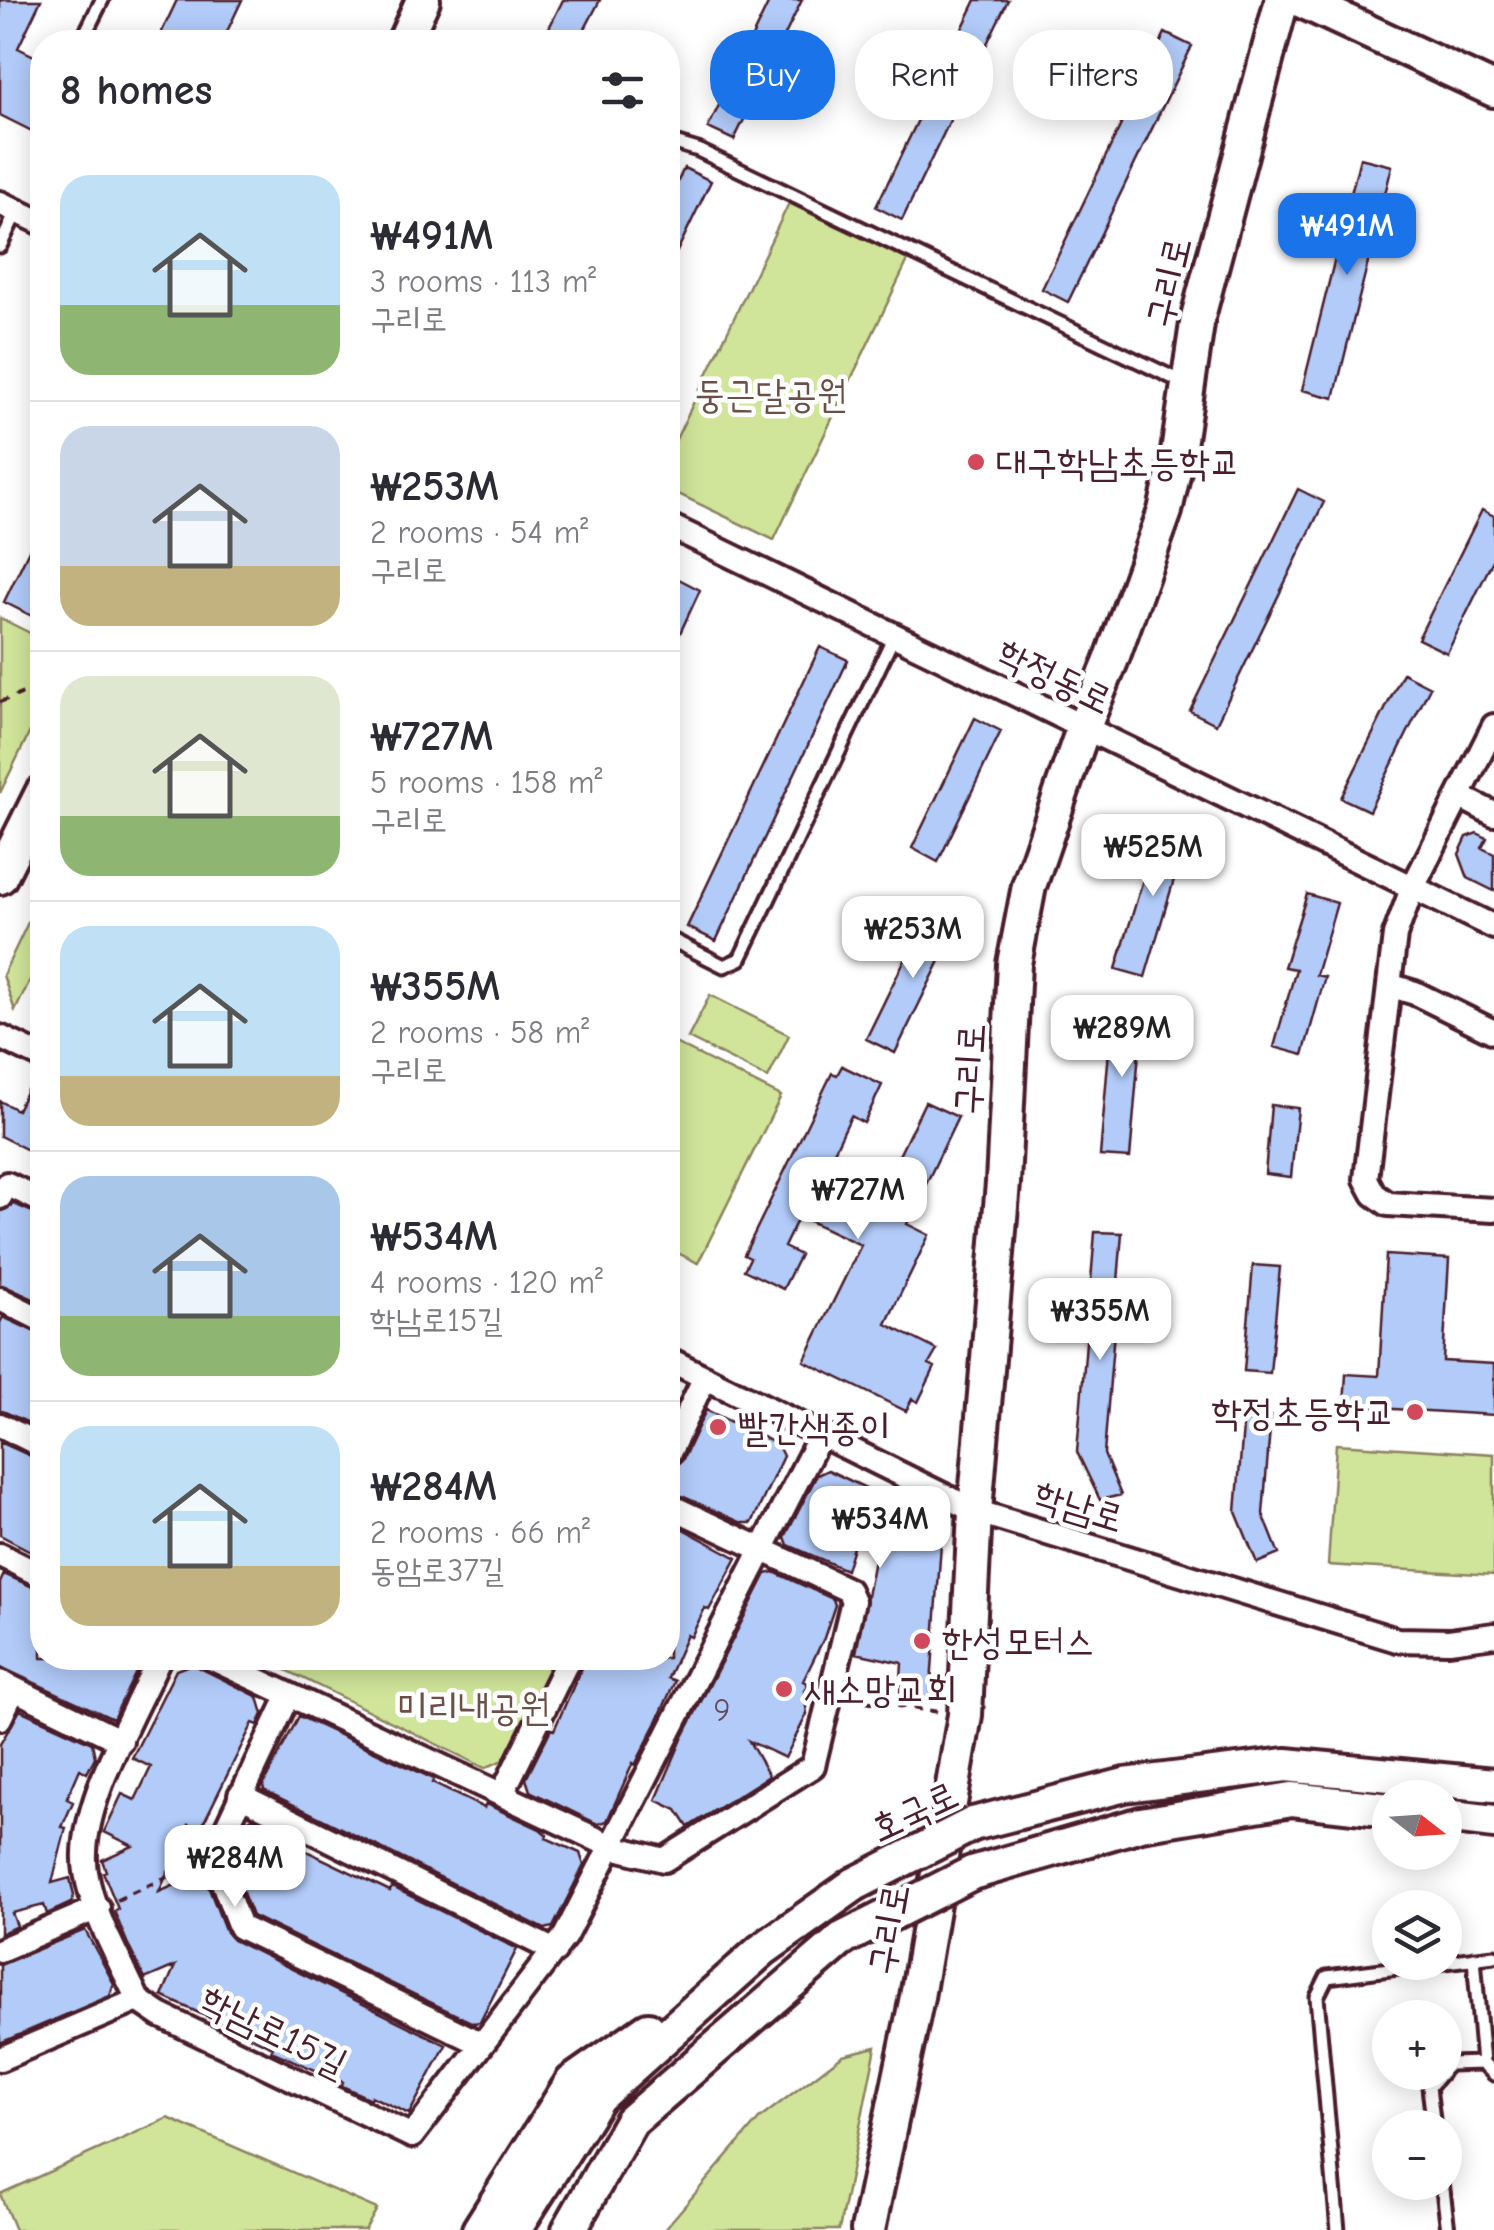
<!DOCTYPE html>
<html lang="en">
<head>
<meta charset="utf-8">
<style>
	body { margin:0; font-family:"Comic Neue","Poor Story",sans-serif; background:#f7f7f7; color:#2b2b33; height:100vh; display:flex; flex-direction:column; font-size:38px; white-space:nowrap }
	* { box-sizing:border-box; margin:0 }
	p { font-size:32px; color:#7c7c81 }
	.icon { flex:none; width:55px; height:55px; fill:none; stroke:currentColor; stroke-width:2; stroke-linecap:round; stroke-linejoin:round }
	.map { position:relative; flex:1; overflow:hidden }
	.details { position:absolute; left:30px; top:30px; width:650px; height:1640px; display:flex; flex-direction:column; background:#fff; border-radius:40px; box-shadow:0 5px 25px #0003 }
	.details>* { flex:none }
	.guide { position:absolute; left:710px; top:30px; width:632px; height:90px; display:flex; gap:20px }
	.needle { width:65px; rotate:107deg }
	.fabs { position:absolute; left:1372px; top:1780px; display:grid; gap:20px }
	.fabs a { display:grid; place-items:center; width:90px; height:90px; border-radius:50%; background:#fff; box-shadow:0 5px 25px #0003; font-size:50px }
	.price { position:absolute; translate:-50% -85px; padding:0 22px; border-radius:20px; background:#fff; color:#222; font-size:32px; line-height:65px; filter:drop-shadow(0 2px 5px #0008) }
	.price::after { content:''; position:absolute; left:50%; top:60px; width:30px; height:22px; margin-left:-15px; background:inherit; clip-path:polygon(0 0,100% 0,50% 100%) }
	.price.selected { background:#1a73e8; color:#fff }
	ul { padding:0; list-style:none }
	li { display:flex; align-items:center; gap:30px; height:250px; padding:0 30px }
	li+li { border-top:2px solid #e1e1e2 }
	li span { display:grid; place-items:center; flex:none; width:280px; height:200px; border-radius:30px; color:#555 }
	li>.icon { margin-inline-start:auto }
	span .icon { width:120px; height:120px; fill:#fffc; stroke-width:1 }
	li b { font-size:42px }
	h2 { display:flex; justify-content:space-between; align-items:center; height:120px; padding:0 30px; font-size:42px }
	.pill { padding:0 35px; border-radius:40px; background:#fff; box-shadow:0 5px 25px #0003; font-size:35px; line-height:90px }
	.pill.selected { background:#1a73e8; color:#fff }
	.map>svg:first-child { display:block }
	.green { fill:#d0e59a; stroke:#8d8262; stroke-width:2.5 }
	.building { fill:#b2cbf9; stroke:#4a1f2b; stroke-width:2.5 }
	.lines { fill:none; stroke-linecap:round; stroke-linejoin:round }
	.lane-casing { stroke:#4a1f2b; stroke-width:19 }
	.street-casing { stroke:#4a1f2b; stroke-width:30 }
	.secondary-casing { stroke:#4a1f2b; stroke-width:40 }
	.path { stroke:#4a1f2b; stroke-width:4; stroke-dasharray:8 8; stroke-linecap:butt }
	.lane { stroke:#fff; stroke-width:11 }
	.street { stroke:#fff; stroke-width:22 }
	.secondary { stroke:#fff; stroke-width:32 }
	.secondary-bridge-casing { stroke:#4a1f2b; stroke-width:40; stroke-linecap:butt }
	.secondary-bridge { stroke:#fff; stroke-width:32 }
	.poi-dot { fill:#d1495b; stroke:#fff; stroke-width:4 }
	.labels { text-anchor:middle; stroke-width:9; stroke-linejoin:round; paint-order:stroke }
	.number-label { font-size:32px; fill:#644a5e }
	.street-label { font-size:38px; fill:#4a1f2b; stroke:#fff }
	.park-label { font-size:38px; fill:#6c5047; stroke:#fff }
	.poi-label { font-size:38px; fill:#4a1f2b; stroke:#fff; text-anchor:start }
</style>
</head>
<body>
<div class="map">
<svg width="1494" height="2230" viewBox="0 0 1494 2230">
	<rect width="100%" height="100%" fill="#fff"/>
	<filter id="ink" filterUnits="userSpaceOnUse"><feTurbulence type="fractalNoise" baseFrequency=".01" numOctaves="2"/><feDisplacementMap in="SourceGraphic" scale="20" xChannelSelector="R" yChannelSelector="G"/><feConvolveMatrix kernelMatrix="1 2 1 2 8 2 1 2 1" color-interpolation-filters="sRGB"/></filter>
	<g filter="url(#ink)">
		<path class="green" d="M789 203 908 260 774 540 668 489V456Z
			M0 618 42 639V707L0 793Z
			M42 893V955L15 1011 3 975Z
			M710 995 789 1035 768 1078 688 1038Z
			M671 1041 781 1096 698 1263 668 1248V1049Z
			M1336 1444 1494 1454V1575L1328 1565Z
			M267 1658H546L554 1661 503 1760 485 1768 266 1660Z
			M876 2047 839 2230H664L759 2119 843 2055Z
			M168 2118 377 2209 365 2230H15L0 2194Z"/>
		<path class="building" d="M0 0H41L18 48 42 60V136L0 115Z
			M177 0H242L222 42H157Z
			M563 0H600L578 42H542Z
			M770 0H802L734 140 708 128Z
			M976 0H1008L902 220 876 207Z
			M1165 33 1192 46 1068 302 1042 289Z
			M1360 158 1392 166 1334 398 1302 390Z
			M684 168 711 181 668 270V203Z
			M1298 489 1324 502 1216 724 1190 711Z
			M1482 510 1494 516V558L1447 653 1418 639Z
			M42 523V600L34 617 4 602Z
			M673 576 700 590 668 659V588Z
			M820 647 848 660 716 941 687 927Z
			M1403 673 1430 687 1369 811 1341 798Z
			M975 718 1001 731 938 862 912 848Z
			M1161 820 1189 829 1145 977 1116 969Z
			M1477 833 1487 838 1482 848 1494 854V891L1468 878 1459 854 1467 837Z
			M1307 894 1337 903 1316 975 1325 977 1303 1055 1274 1047 1296 969 1284 967Z
			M930 908 959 922 895 1053 866 1039Z
			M1113 1003 1143 1005 1130 1158 1100 1156Z
			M842 1066 882 1085 864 1123 851 1116 822 1177 876 1203 925 1102 958 1117 907 1224 929 1235 886 1324 937 1350 929 1364 935 1367 918 1402 912 1399 906 1411 804 1361 861 1245 799 1216 784 1247 800 1255 783 1289 744 1270 750 1258 744 1255 832 1073 837 1075Z
			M27 1090 42 1097V1157L0 1136V1101L17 1110Z
			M1271 1105 1298 1108 1291 1177 1265 1174Z
			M14 1204 42 1216V1303L0 1284V1212Z
			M1095 1232 1122 1233 1104 1454 1121 1495 1100 1500 1077 1452Z
			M1386 1255 1449 1259 1443 1361 1494 1364V1415L1344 1406 1346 1374 1379 1376Z
			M1253 1265 1280 1267 1270 1373 1244 1371Z
			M3 1317 42 1335V1429L0 1410V1323Z
			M706 1410 777 1444 783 1456 752 1523H742L668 1490 671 1469 682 1461Z
			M1244 1414 1271 1416 1263 1514 1279 1554 1257 1563 1236 1512Z
			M0 1442 42 1461V1557L0 1535Z
			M828 1470 922 1515 941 1544 930 1698 900 1695 902 1663 856 1653 880 1529 860 1524 846 1570 788 1545 785 1537 817 1475Z
			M668 1521 737 1558 709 1610 705 1608 691 1637 687 1635 668 1678 675 1681 656 1724 635 1765 633 1763 607 1821 598 1824 530 1791 526 1779 551 1729 554 1730 586 1658H668Z
			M774 1572 833 1599 835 1605 824 1638 803 1681 808 1683 804 1691 807 1714 785 1758 749 1741 769 1776 688 1827 677 1810 656 1800 682 1739 766 1574Z
			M4 1574 42 1591V1658H143L113 1719 0 1667V1583Z
			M192 1664 258 1697 263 1714 258 1725 253 1723 200 1830 189 1825 159 1892 203 1873 226 1932 233 1940 446 2045 409 2114 371 2096 370 2099 342 2086 343 2082 271 2051 273 2047 162 1996 175 1966 145 1979 129 1947 114 1911 118 1909 103 1872 106 1871 102 1860 133 1846 104 1832 122 1794 135 1800 151 1767 132 1758 176 1670Z
			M20 1710 92 1743 95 1757 87 1773 80 1769 67 1799 73 1802 62 1827 66 1828 52 1883 70 1878 74 1896 71 1903 47 1914 44 1905 12 1913 17 1926 0 1934V1744Z
			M299 1716 434 1779 432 1783 484 1808 486 1804 540 1829 547 1835 546 1838 580 1853 584 1865 553 1927 545 1929 264 1790 263 1785Z
			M253 1818 305 1844 302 1849 390 1891 392 1887 517 1949 480 2022 473 2023 252 1916 229 1857 246 1821Z
			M85 1930 114 1984 110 1996 0 2043V1965Z"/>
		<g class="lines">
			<g class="lane-casing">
				<path id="lane" d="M81 42 102 0
					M668 141 698 150 1184 383
					M0 246 17 211
					M668 938 724 966 740 959 894 636
					M1474 1958 1483 2063 1494 2074
					M1445 1962 1494 1956
					M1445 2068 1449 2064 1483 2063
					M1434 2128 1429 2087 1442 2072
					M1442 2182 1448 2230
					M1338 2230 1317 1997 1327 1977 1445 1962"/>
			</g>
			<g class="street-casing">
				<path id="street" d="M0 203 42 223
					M668 525 1494 927
					M1494 726 1412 889 1395 935 1366 1179 1374 1194 1388 1204 1494 1210
					M1459 796 1494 814
					M1389 985 1415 993 1494 1032
					M0 1037 42 1057
					M0 1197 7 1184 42 1201
					M0 1299 42 1320
					M668 1359 975 1511 1397 1640 1449 1641 1494 1635
					M0 1425 42 1446
					M668 1455 705 1377
					M0 1555 42 1576
					M211 1658 613 1847 664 1860 813 1766 853 1601 848 1590 668 1505
					M0 1682 121 1741
					M289 1695 213 1856 240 1927 480 2043
					M0 1718 14 1689
					M502 1794 569 1658
					M240 1795 555 1951
					M0 1950 98 1908
					M138 2000C120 1960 93 1916 86 1872 76 1810 134 1715 159 1658
					M0 2059 138 2000 160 2015 412 2136 565 1936 821 1434"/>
			</g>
			<g class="secondary-casing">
				<path id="secondary" d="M1300 0 1494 90
					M404 42 423 0
					M0 877 42 793
					M1445 1816 1494 1822
					M973 1824 1125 1785 1286 1765 1494 1785
					M972 1873 1141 1824 1292 1799 1390 1810
					M479 2230 572 2082 648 2029
					M514 2230 598 2097 762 1950 855 1884
					M569 2230 631 2121 842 1939
					M868 2230 917 1997 965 1715 975 1511 1003 1183 1014 964 1029 886 1083 729 1111 661 1165 511 1178 452 1198 317 1282 0"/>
			</g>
			<path class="path" d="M0 702 42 686
				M850 1699 939 1712
				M117 1900 195 1864"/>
			<use href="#lane" class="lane"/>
			<use href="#street" class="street"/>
			<use href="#secondary" class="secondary"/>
			<g class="secondary-bridge-casing">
				<path id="secondary-bridge" d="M855 1884 973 1824
					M842 1939 972 1873"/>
			</g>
			<use href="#secondary-bridge" class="secondary-bridge"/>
		</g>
	</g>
	<g class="poi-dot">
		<circle cx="976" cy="462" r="10"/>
		<circle cx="1415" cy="1412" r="10"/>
		<circle cx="718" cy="1427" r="10"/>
		<circle cx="922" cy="1641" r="10"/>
		<circle cx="784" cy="1689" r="10"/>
	</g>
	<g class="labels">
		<g class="number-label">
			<text x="722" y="1721">9</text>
		</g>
		<g class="street-label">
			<text transform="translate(1168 282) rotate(-77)" y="13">구리로</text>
			<text transform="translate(1055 676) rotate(26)" y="13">학정동로</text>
			<text transform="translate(969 1069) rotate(-87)" y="13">구리로</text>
			<text transform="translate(1079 1506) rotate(17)" y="13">학남로</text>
			<text transform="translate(914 1811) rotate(-25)" y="13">호국로</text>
			<text transform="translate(888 1929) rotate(-80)" y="13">구리로</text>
			<text transform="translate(274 2031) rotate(26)" y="13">학남로15길</text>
		</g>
		<g class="park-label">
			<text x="771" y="407">둥근달공원</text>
			<text x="474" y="1720">미리내공원</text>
		</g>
		<g class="poi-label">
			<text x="996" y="475">대구학남초등학교</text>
			<text x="1395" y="1425" text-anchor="end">학정초등학교</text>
			<text x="738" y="1440">빨간색종이</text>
			<text x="942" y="1654">한성모터스</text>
			<text x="804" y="1702">새소망교회</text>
		</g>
	</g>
</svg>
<div class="fabs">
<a><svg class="needle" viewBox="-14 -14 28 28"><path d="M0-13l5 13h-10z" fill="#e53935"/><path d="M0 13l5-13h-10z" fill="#7c7c81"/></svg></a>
<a><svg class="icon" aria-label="layers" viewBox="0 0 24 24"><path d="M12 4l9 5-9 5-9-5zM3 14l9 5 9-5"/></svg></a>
<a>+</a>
<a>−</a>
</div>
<b class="price selected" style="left:1347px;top:278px">₩491M</b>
<b class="price" style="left:1153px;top:899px">₩525M</b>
<b class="price" style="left:913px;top:981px">₩253M</b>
<b class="price" style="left:1122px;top:1080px">₩289M</b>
<b class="price" style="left:858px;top:1242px">₩727M</b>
<b class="price" style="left:1100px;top:1363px">₩355M</b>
<b class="price" style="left:880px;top:1571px">₩534M</b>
<b class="price" style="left:235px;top:1910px">₩284M</b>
<div class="guide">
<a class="pill selected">Buy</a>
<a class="pill">Rent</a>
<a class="pill">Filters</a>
</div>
<section class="details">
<h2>8 homes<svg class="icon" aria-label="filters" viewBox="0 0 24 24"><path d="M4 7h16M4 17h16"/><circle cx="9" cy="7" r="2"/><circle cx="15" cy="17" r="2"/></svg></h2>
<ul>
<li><span style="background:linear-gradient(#bfe0f5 65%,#8fb573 0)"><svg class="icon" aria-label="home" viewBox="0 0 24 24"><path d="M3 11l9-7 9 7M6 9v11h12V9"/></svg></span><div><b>₩491M</b><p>3 rooms · 113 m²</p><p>구리로</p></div></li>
<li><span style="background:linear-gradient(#c9d6e8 70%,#c2b280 0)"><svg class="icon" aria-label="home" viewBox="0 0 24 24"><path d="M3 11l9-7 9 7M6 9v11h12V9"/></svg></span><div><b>₩253M</b><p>2 rooms · 54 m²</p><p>구리로</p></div></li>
<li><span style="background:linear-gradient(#dfe7d0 70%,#8fb573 0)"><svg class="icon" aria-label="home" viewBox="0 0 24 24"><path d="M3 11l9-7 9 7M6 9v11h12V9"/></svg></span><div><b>₩727M</b><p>5 rooms · 158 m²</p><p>구리로</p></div></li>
<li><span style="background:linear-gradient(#bfe0f5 75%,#c2b280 0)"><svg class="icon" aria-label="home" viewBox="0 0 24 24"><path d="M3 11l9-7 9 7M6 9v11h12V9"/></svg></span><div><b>₩355M</b><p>2 rooms · 58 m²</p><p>구리로</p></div></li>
<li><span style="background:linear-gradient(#a9c7e8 70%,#8fb573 0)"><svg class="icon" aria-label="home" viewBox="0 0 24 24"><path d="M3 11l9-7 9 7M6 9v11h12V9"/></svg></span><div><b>₩534M</b><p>4 rooms · 120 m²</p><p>학남로15길</p></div></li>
<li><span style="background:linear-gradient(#bfe0f5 70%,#c2b280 0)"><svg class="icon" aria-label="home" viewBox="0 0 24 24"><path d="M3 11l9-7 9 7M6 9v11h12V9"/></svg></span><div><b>₩284M</b><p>2 rooms · 66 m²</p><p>동암로37길</p></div></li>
</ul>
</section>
</div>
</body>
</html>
